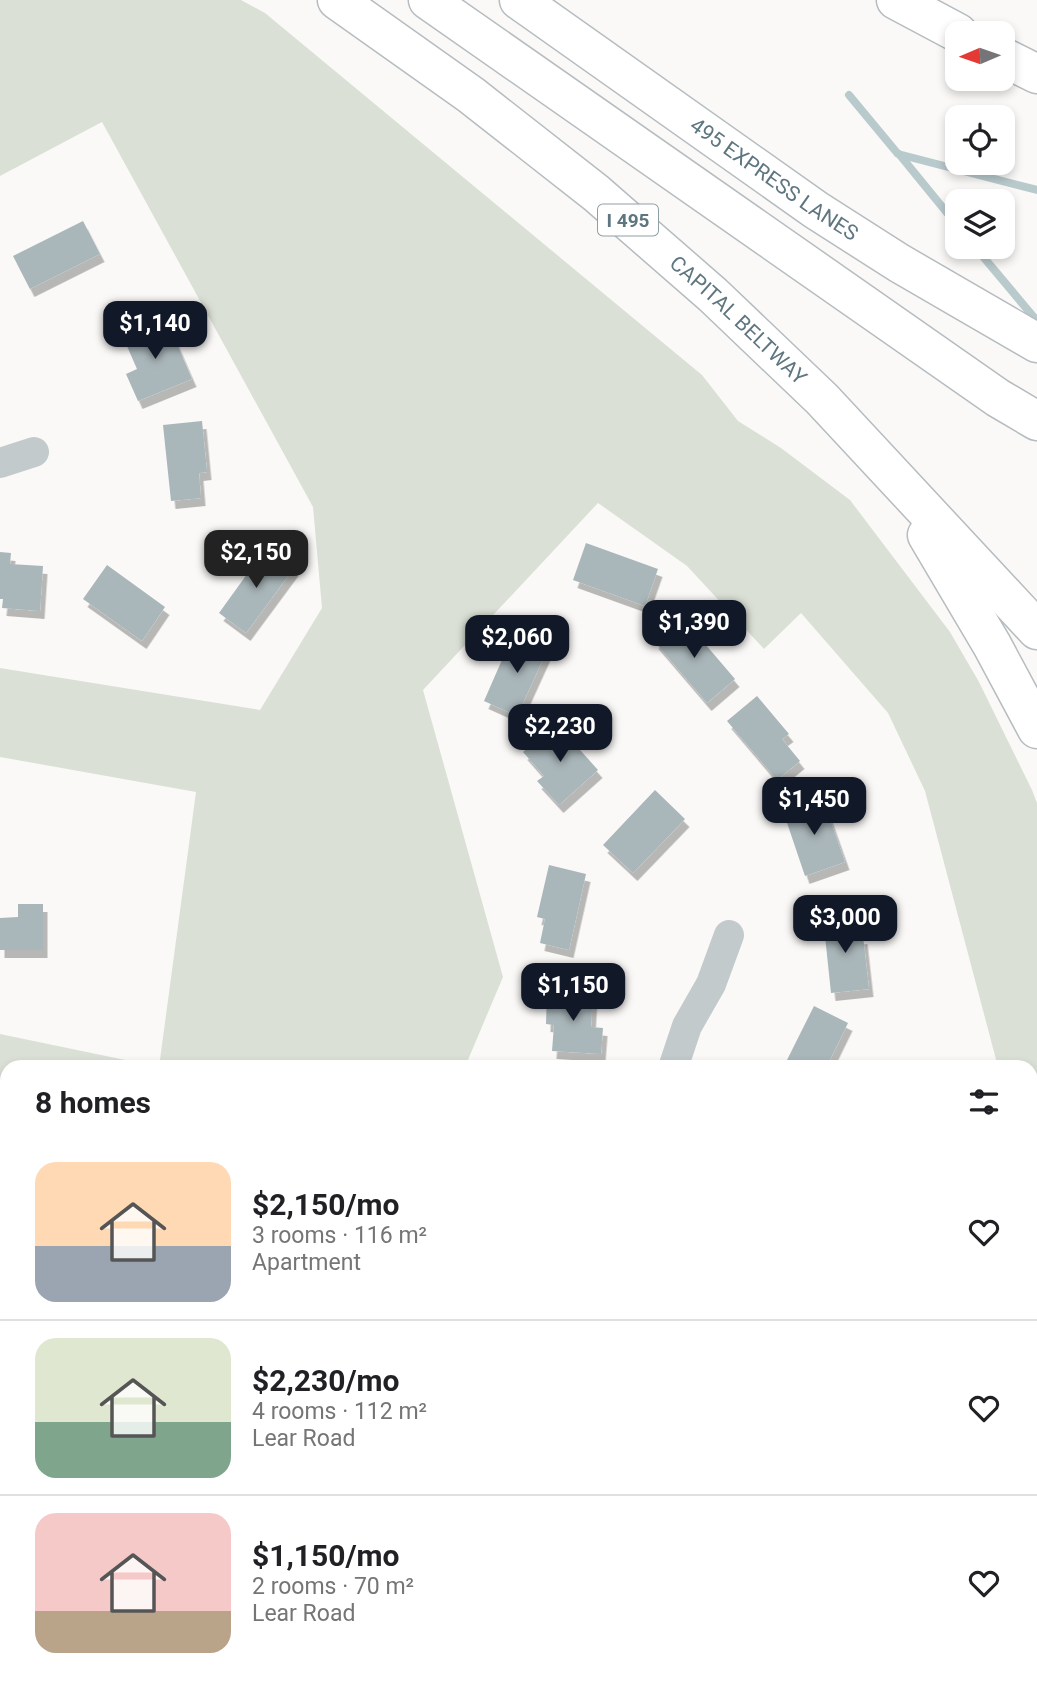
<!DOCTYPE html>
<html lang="en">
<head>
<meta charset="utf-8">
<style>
	body { margin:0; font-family:Roboto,sans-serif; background:#f6f6f6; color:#202124; height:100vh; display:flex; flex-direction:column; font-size:26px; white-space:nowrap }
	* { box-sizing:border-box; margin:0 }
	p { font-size:23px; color:#757577 }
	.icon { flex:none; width:38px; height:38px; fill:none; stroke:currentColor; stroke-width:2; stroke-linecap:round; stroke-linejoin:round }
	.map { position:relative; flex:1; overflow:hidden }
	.details { position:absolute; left:0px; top:1060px; width:1038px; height:625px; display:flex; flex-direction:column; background:#fff; border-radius:21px 21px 0 0; box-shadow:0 4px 10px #0003 }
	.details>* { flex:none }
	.needle { width:46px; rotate:268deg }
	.buttons { position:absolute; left:945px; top:21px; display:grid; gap:14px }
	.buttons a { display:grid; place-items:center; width:70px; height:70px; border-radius:14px; background:#fff; box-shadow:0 4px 10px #0003; font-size:35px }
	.price { position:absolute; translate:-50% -60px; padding:0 16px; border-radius:14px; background:#111827; color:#fff; font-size:23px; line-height:46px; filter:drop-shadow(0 2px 4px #0008) }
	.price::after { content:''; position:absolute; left:50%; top:42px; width:21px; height:16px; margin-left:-10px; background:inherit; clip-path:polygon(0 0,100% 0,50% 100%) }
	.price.selected { background:#222; color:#fff }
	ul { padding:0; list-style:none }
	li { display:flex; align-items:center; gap:21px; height:175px; padding:0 35px }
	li+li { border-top:2px solid #e0e0e0 }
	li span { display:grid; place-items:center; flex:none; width:196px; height:140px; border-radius:21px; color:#555 }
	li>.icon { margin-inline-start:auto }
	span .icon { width:84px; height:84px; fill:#fffc; stroke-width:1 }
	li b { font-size:30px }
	h2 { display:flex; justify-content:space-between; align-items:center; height:84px; padding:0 35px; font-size:30px }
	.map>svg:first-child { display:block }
	.green { fill:#dbe0d6 }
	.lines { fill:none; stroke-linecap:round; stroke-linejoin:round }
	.stream { stroke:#b9cacc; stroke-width:8 }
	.building { fill:#a9b6ba; filter:url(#shadow) }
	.highway-casing { stroke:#b6bcbf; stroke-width:41 }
	.minor { stroke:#c2cacc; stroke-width:30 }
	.highway { stroke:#fff; stroke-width:38 }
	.labels { text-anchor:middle; stroke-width:7; stroke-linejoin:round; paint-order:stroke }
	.shield { fill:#fff; stroke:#8e9fa5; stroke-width:2 }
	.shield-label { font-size:19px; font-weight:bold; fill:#5e767f }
	.street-label { font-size:21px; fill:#5e767f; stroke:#fff }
</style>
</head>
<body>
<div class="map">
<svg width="1037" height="1685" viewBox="0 0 1037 1685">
	<defs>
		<filter id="shadow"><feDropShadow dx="4.5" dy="8" stdDeviation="0" flood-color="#0004"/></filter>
	</defs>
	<rect width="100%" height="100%" fill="#faf9f7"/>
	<path class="green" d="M0 0H241L265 13 702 375 738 421 781 448 850 500 950 632 979 682 1032 790 1037 803V1178L1031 1180V1068L998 1067 925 791 888 713 801 613 764 649 687 566 598 503 423 690 503 977 465 1067 7 1068V1362L0 1365V1034L159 1067 196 792 0 757V668L260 710 322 608 313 507 102 122 0 176Z"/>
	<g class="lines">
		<path class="stream" d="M849 95 898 154 1037 190
			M899 154 957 225
			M975 247 1037 321"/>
	</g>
	<path class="building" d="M83 221 100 254 30 289 13 256Z
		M166 319 192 379 138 401 126 374 137 369 123 337Z
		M202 421 207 472 199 473 201 498 171 501 163 425Z
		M586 543 658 569 645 606 573 580Z
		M266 548 294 568 246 633 219 613Z
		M0 552 11 553 10 564 43 566 40 611 2 608 3 599H0Z
		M107 565 165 607 142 641 83 599Z
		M682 617 735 679 707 703 654 641Z
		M522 633 549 646 517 716 484 701 505 653 512 656Z
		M757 696 789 734 782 739 800 761 777 780 727 721Z
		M556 723 598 770 559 805 537 781 544 776 523 752Z
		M655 790 685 819 633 873 603 845Z
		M822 797 845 862 805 876 783 811Z
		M549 865 586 874 569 950 540 943 545 919 537 917Z
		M18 904H43V950H0V918L18 917Z
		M852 914 855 937 863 936 869 989 831 993 823 917Z
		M547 991 593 993 591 1027 603 1028 601 1054 552 1051 554 1025 546 1024Z
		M814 1006 848 1023 826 1068H783Z
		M794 1678H838V1685H793Z"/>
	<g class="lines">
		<g class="highway-casing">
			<g id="highway">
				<path id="s1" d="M337 0 471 95 596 193 713 295 822 399 1037 630"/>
				<path d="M428 0 998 398 1037 421"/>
				<path id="s2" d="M519 0 816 210 899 263 1037 343"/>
				<path d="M896 0 958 33"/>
				<path d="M1003 57 1037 74"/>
				<path d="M927 535 992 645 1037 729"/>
			</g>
		</g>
		<path class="minor" d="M0 463 34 452
			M673 1068 687 1026 711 984 729 935
			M0 1411 7 1408
			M0 1645 7 1653
			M27 1678 32 1685
			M698 1685 699 1678"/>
		<use href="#highway" class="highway"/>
	</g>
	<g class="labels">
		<rect class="shield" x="598" y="204.5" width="60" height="31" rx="5"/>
		<g class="shield-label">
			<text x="628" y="227">I 495</text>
		</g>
		<g class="street-label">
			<text dy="7" stroke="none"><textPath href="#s2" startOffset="312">495 EXPRESS LANES</textPath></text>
			<text dy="7" stroke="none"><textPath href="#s1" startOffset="514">CAPITAL BELTWAY</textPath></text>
		</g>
	</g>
</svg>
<div class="buttons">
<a><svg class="needle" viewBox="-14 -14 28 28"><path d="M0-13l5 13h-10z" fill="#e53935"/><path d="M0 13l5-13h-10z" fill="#757577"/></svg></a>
<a><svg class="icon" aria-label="locate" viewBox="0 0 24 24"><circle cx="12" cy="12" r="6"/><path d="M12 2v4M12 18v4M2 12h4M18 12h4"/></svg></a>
<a><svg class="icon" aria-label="layers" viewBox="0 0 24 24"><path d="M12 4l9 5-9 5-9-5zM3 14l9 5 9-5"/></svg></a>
</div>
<b class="price" style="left:155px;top:361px">$1,140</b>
<b class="price selected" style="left:256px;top:590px">$2,150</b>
<b class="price" style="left:694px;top:660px">$1,390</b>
<b class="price" style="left:517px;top:675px">$2,060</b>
<b class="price" style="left:560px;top:764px">$2,230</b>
<b class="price" style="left:814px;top:837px">$1,450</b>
<b class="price" style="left:845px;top:955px">$3,000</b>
<b class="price" style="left:573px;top:1023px">$1,150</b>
<section class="details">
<h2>8 homes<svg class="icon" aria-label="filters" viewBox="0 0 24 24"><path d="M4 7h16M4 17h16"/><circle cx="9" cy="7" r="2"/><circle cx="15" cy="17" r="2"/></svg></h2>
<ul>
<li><span style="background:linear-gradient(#ffd9b3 60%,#9aa5b1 0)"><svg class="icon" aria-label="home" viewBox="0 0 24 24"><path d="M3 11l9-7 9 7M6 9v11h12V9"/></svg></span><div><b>$2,150/mo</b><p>3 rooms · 116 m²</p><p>Apartment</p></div><svg class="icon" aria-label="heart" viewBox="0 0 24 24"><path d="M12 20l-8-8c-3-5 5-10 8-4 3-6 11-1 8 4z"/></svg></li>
<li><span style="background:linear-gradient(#dfe7d0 60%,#7fa58c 0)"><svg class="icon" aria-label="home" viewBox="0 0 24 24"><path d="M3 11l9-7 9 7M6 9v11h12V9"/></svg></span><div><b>$2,230/mo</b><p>4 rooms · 112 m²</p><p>Lear Road</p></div><svg class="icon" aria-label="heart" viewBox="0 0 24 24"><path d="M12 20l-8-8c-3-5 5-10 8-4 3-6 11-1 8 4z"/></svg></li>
<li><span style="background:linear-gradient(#f6c9c9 70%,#b9a48a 0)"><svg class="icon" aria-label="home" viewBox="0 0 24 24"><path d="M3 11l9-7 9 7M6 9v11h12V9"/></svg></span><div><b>$1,150/mo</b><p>2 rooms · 70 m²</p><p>Lear Road</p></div><svg class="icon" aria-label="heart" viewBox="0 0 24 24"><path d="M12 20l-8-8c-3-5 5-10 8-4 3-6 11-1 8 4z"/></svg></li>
</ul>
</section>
</div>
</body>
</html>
